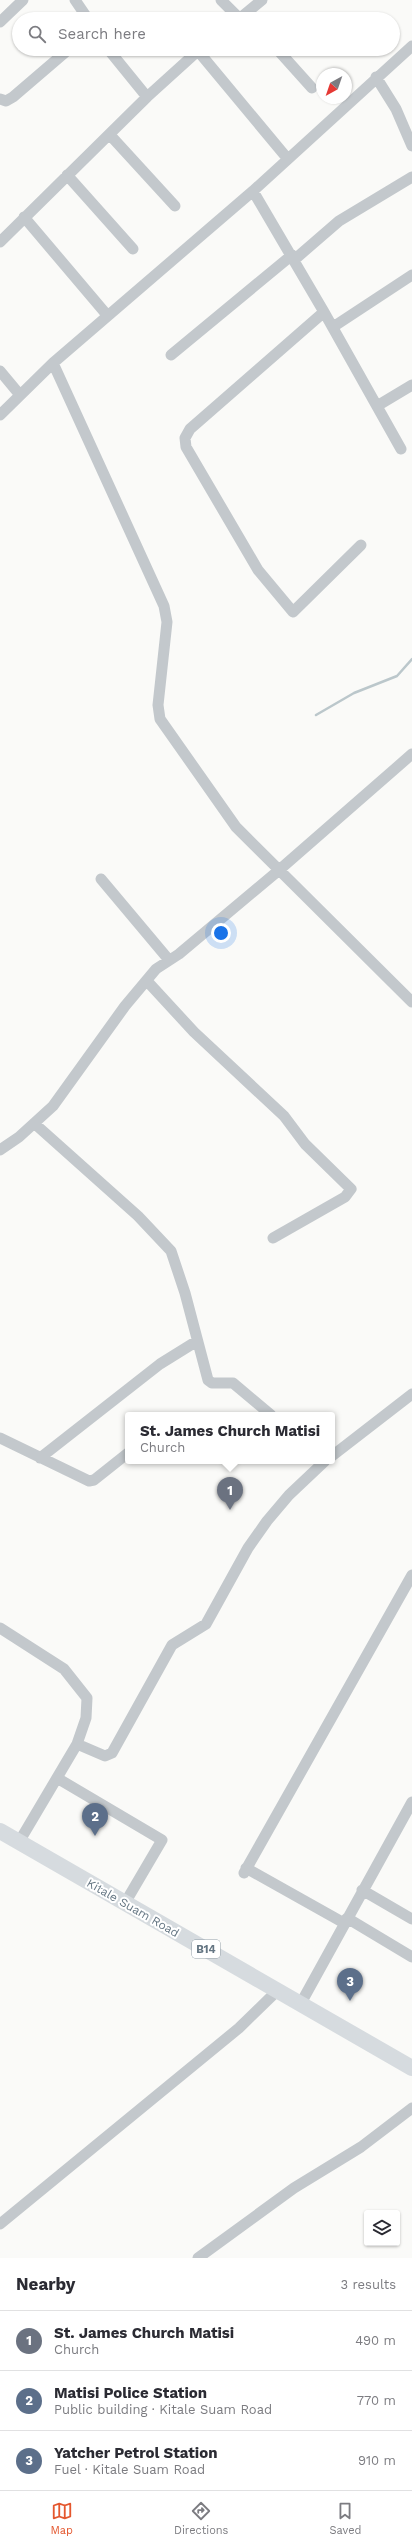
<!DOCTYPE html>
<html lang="en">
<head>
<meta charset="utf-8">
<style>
	body { margin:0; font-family:"Work Sans",sans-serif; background:#f7f7f7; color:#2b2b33 }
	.controls { position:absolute; right:12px; bottom:12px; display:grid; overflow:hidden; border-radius:4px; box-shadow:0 1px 3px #0004 }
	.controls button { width:36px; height:36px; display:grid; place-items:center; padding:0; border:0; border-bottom:1px solid #e1e1e2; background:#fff; color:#2b2b33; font:20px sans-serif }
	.compass { position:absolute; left:316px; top:68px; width:36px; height:36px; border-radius:50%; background:#fff; box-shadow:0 1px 3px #0004; rotate:220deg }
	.you { position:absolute; left:221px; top:933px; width:14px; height:14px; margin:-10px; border:3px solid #fff; border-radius:50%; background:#1a73e8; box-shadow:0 0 0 6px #1a73e833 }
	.badge { display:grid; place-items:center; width:26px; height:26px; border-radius:50%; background:#e4572e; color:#fff; font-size:13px; font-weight:700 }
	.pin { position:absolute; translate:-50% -33px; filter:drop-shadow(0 1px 2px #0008) }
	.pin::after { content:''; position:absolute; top:21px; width:14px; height:12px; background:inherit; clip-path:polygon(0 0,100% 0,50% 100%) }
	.popup { position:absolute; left:125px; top:1412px; width:210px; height:52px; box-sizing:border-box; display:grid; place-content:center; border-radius:4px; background:#fff; filter:drop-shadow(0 1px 3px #0005); font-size:13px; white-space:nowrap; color:#7c7c81 }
	.popup b { font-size:15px; color:#2b2b33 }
	.popup::after { content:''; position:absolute; left:50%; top:100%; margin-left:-8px; border:8px solid transparent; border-top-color:#fff }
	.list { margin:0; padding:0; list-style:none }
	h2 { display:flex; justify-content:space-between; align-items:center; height:52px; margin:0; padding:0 16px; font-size:17px }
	h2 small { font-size:13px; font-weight:400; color:#7c7c81 }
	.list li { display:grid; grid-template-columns:26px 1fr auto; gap:12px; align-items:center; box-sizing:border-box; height:60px; padding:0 16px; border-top:1px solid #e1e1e2 }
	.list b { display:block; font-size:15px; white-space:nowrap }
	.list p { margin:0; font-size:13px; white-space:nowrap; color:#7c7c81 }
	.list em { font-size:13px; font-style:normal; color:#7c7c81 }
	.icon { flex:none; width:22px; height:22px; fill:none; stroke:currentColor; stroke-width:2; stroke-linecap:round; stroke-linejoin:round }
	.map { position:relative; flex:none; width:412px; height:2258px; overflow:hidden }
	.search { position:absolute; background:#fff; box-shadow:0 1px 3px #0004; left:12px; right:12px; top:12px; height:44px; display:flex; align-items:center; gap:10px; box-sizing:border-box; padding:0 14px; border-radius:22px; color:#7c7c81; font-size:15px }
	.sheet { height:232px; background:#fff }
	nav { display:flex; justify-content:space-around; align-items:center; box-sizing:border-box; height:56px; border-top:1px solid #e1e1e2; background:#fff; font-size:11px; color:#7c7c81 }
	nav a { display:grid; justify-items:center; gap:2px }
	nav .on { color:#e4572e }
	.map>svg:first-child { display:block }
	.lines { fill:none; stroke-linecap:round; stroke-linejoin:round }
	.stream { stroke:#bbc7cb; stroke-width:2.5 }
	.minor { stroke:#c3c8cc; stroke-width:11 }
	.highway { stroke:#d6dbdf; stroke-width:16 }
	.labels { text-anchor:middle; stroke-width:4; stroke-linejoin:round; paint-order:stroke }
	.shield { fill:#fff; stroke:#939fa8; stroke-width:1 }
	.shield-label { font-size:11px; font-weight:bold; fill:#657683 }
	.street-label { font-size:12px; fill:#657683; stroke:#fff }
</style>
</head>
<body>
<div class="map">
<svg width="412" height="2258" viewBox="0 0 412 2258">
	<rect width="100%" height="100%" fill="#fafaf8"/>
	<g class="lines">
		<path class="stream" d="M316 715 354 693 397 676 412 659"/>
		<path class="minor" d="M75 0 88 19
			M221 0 240 19
			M239 19 262 0
			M0 22 23 0
			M108 49 147 97
			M277 49 312 88
			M198 51 287 158
			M376 77 396 109 412 146
			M0 99 6 101 13 97 69 49
			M110 135 175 206
			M67 175 133 249
			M253 191 324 312 401 449
			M24 217 107 315
			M0 242 147 97 200 49
			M294 260 339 221 412 177
			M324 312 190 429 185 438 186 447 258 570 293 612 361 545
			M333 327 412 275
			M171 355 292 255
			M53 363 164 606 167 622 158 705 160 719 236 827 412 1002
			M0 371 20 395
			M377 406 412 385
			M0 415 53 363 253 191 412 46
			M101 879 169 960
			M147 981 194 1032 284 1116 305 1144 351 1189 345 1197 273 1238
			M35 1124 138 1216 171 1251 185 1293 208 1380 212 1383H233L271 1415
			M0 1150 19 1137 53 1106 125 1006 156 969 179 954 278 871 412 754
			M0 1438 89 1481 94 1480 128 1453
			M332 1456 412 1394
			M40 1458 160 1364 197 1341
			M0 1628 64 1669 87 1698 86 1718 77 1744
			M57 1778 162 1840 125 1903
			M19 1842 77 1744 105 1756 112 1753 172 1645 206 1624 248 1548 267 1521 289 1495 325 1461
			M246 1868 344 1923
			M244 1873 412 1575
			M362 1890 412 1919
			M347 1918 412 1957
			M301 2003 412 1802
			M0 2224 239 2028 278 1990
			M198 2258 294 2188 361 2147 412 2108"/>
		<path class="highway" d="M0 1831 412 2068"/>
	</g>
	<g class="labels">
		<rect class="shield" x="192" y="1940" width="28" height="18" rx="3"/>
		<g class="shield-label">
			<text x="206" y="1953">B14</text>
		</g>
		<g class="street-label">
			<text transform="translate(133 1908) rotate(30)" y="4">Kitale Suam Road</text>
		</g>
	</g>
</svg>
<div class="controls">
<button><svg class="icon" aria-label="layers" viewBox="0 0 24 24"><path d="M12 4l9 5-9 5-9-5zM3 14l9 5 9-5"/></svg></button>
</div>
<svg class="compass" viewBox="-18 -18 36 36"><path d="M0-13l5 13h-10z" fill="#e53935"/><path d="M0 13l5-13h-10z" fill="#7c7c81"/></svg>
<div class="you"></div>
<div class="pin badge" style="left:230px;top:1510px;background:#6b7280">1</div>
<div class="popup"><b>St. James Church Matisi</b>Church</div>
<div class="pin badge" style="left:95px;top:1836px;background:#5c6f8a">2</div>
<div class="pin badge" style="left:350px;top:2001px;background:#5c6f8a">3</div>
<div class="search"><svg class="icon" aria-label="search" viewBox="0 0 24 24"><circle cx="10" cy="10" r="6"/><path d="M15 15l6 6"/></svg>Search here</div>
</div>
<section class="sheet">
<h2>Nearby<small>3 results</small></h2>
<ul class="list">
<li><span class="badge" style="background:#6b7280">1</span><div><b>St. James Church Matisi</b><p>Church</p></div><em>490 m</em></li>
<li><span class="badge" style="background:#5c6f8a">2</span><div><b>Matisi Police Station</b><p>Public building · Kitale Suam Road</p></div><em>770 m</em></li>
<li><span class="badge" style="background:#5c6f8a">3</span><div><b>Yatcher Petrol Station</b><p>Fuel · Kitale Suam Road</p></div><em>910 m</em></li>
</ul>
</section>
<nav>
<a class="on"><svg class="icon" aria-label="map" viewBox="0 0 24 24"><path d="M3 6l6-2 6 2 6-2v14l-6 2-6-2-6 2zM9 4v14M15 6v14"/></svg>Map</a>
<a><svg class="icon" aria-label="directions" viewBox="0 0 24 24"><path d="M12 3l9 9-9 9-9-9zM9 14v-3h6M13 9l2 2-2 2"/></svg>Directions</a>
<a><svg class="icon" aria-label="saved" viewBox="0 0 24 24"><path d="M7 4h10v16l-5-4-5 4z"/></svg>Saved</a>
</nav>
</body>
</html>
